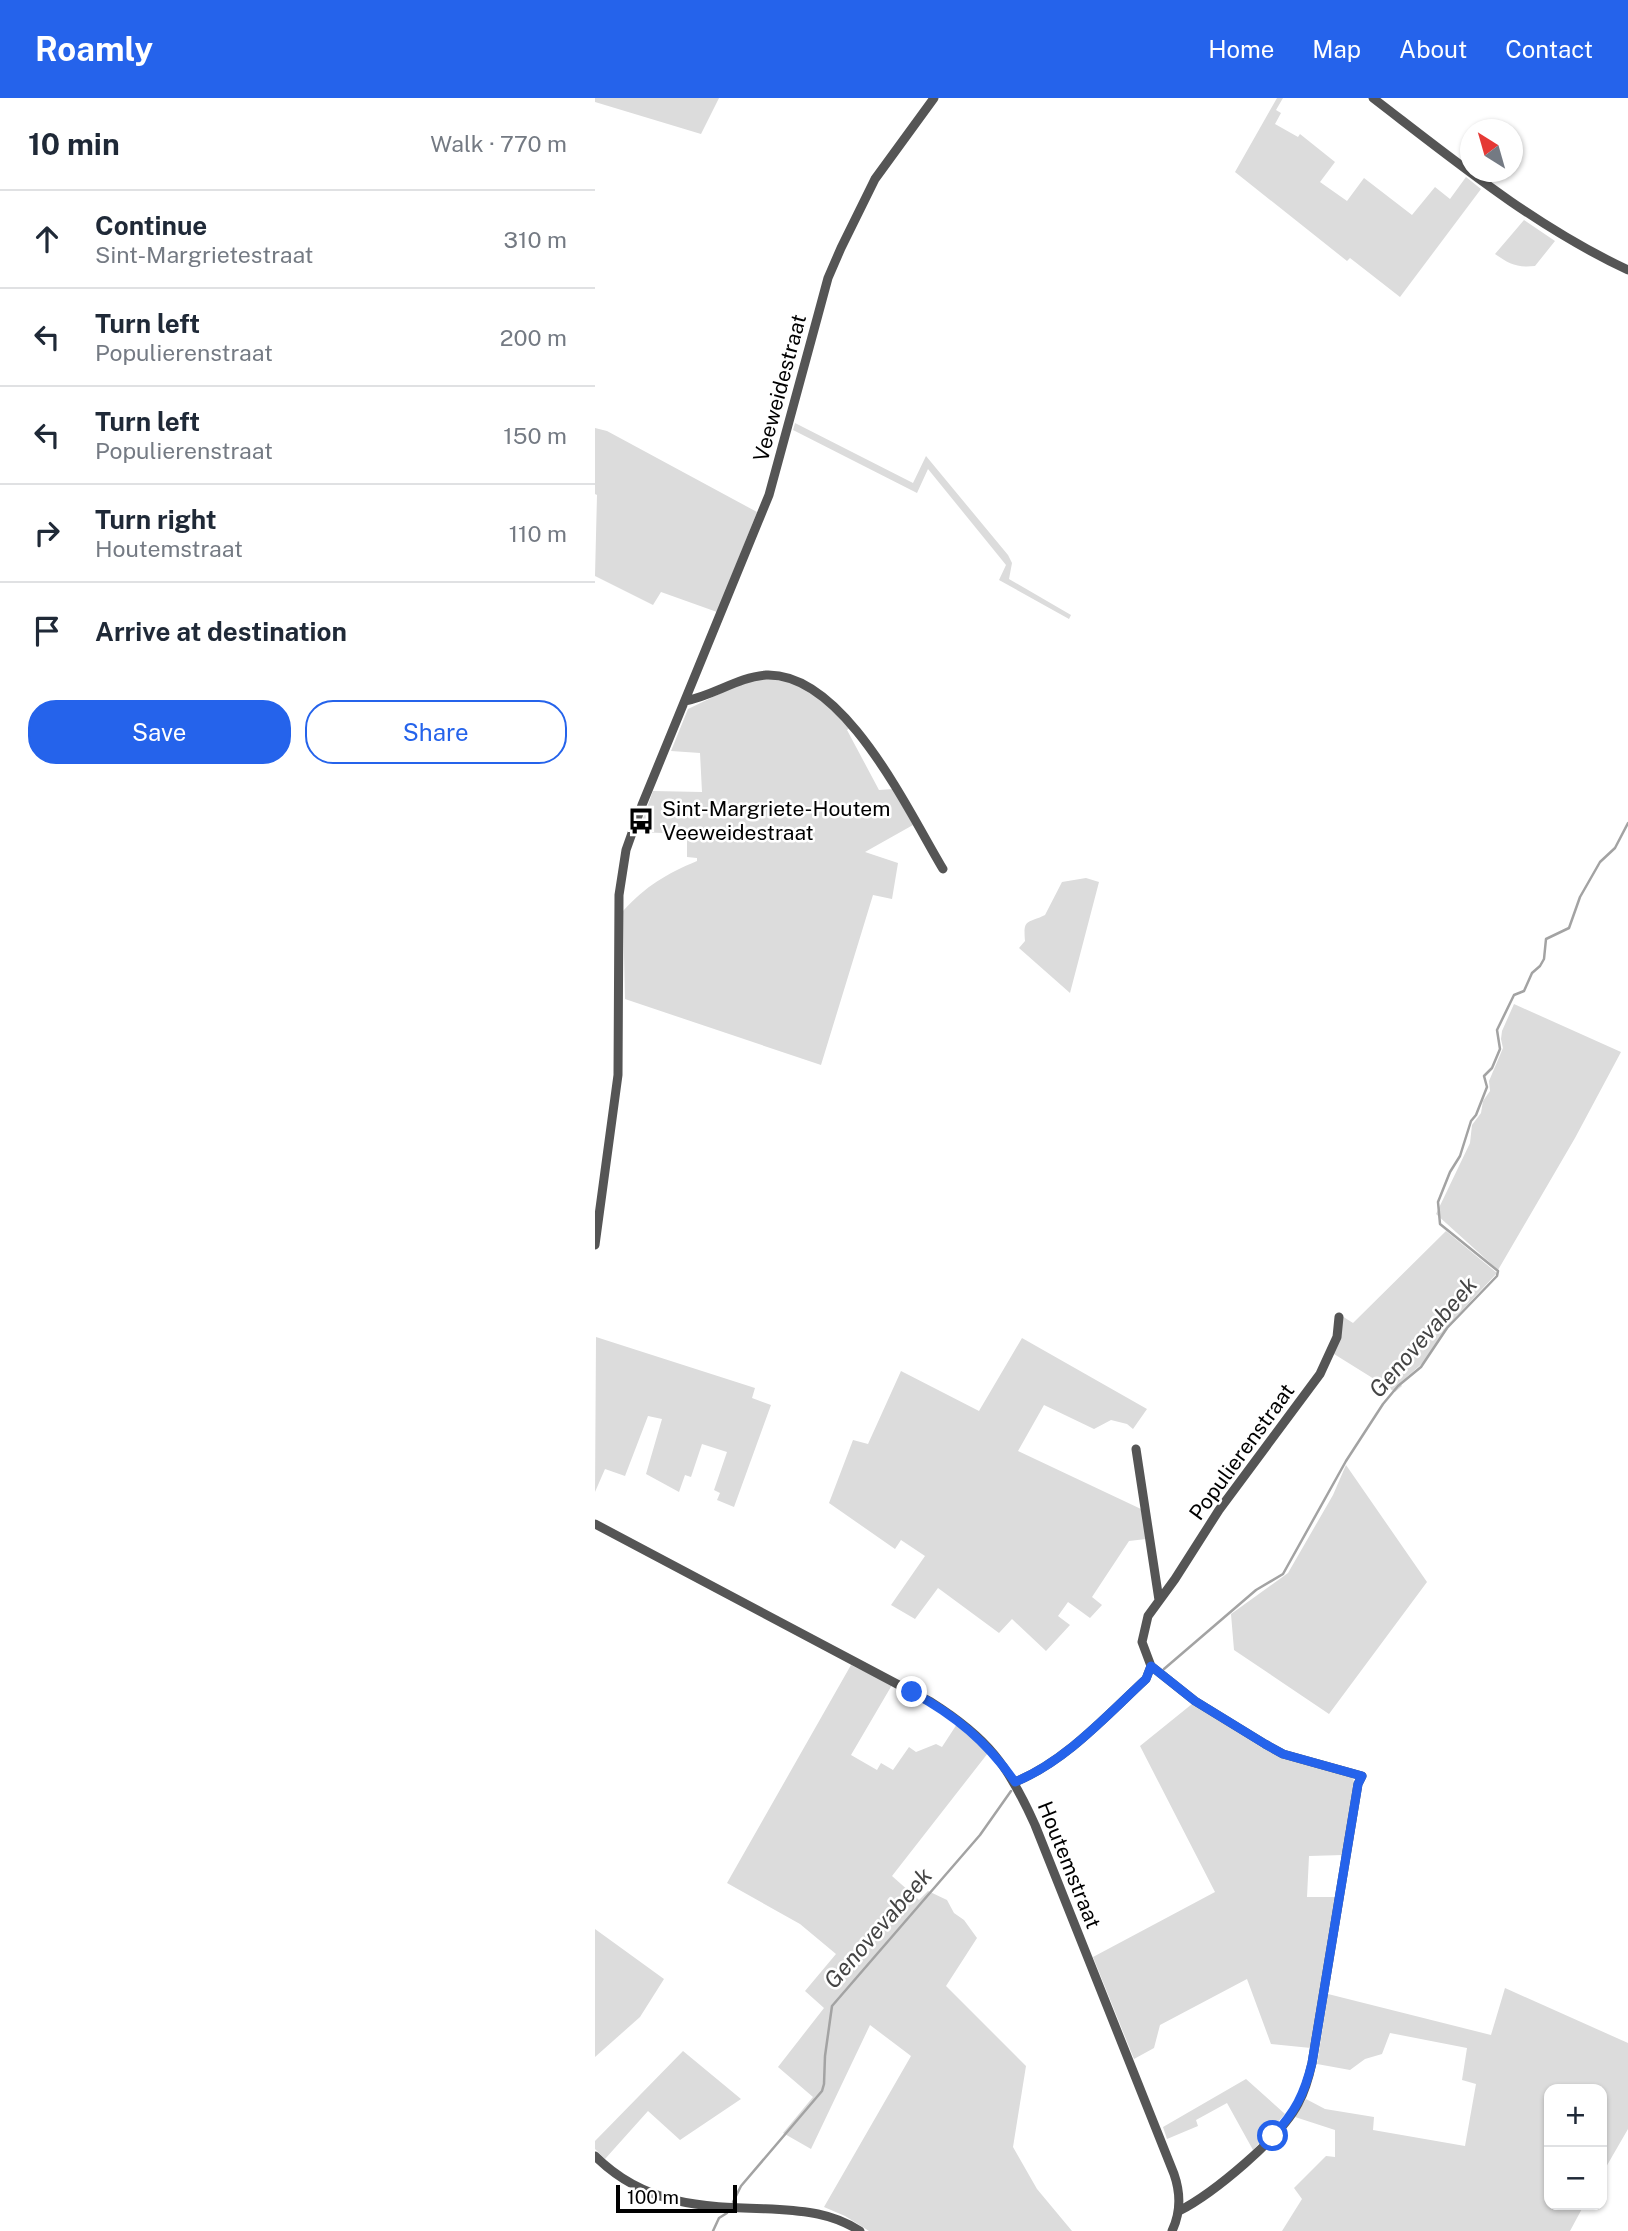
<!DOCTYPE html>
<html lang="en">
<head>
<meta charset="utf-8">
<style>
	body { margin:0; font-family:"Public Sans",sans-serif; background:#f6f6f7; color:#1f2937 }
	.controls { position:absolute; right:21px; bottom:21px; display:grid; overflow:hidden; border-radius:14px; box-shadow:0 2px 5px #0004 }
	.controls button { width:63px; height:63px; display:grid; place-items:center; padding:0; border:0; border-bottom:2px solid #e0e1e3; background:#fff; color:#1f2937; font:35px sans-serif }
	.compass { position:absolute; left:865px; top:21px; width:63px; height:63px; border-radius:50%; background:#fff; box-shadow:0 2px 5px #0004; rotate:323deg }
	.scale { position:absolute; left:21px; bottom:18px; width:121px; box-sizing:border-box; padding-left:7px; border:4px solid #000; border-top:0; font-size:19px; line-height:24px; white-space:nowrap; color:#000; -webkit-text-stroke:5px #fff; paint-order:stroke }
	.stop { position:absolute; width:21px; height:21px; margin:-16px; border:5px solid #2563eb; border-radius:50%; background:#fff }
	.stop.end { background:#2563eb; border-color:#fff; box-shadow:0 2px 7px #0008 }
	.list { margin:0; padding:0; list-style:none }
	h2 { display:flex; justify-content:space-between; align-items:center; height:91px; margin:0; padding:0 28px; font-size:30px }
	h2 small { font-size:23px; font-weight:400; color:#747a83 }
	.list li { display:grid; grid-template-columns:46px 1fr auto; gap:21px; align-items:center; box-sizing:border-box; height:98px; padding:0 28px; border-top:2px solid #e0e1e3 }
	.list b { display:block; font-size:26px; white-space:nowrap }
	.list p { margin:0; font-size:23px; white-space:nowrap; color:#747a83 }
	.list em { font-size:23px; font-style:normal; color:#747a83 }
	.actions { display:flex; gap:14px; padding:21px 28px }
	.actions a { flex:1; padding:16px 0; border:2px solid #2563eb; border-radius:28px; text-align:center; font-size:24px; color:#2563eb }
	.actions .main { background:#2563eb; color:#fff }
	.icon { flex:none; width:38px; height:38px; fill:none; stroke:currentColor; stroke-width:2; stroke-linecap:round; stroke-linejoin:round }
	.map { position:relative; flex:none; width:1033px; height:2133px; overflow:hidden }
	header { display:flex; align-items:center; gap:42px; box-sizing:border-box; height:98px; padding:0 35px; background:#2563eb; color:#fff }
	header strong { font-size:33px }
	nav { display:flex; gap:38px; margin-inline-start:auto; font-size:24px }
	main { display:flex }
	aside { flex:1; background:#fff }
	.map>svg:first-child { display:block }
	.green { fill:#dcdcdc }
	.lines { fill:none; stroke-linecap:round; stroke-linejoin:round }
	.stream { stroke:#a3a3a3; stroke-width:2.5 }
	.minor { stroke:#555; stroke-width:9 }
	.route { stroke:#2563eb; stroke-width:9 }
	.labels { text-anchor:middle; stroke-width:5; stroke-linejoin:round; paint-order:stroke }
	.street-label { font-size:21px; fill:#000; stroke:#fff }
	.poi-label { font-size:21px; fill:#000; stroke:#fff; text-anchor:start }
	.water-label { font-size:23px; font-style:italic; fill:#444; stroke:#fff }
</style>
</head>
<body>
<header>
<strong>Roamly</strong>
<nav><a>Home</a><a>Map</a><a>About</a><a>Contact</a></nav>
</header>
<main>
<aside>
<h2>10 min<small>Walk · 770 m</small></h2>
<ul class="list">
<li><svg class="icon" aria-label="ahead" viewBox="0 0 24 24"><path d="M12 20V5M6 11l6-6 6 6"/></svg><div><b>Continue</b><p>Sint-Margrietestraat</p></div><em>310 m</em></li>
<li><svg class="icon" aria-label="left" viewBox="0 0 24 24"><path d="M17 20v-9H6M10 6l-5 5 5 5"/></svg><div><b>Turn left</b><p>Populierenstraat</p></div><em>200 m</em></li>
<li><svg class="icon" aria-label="left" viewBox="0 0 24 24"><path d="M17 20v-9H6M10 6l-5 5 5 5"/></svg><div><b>Turn left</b><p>Populierenstraat</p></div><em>150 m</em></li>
<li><svg class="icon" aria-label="right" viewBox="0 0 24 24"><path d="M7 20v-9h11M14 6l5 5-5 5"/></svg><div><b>Turn right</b><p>Houtemstraat</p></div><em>110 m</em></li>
<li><svg class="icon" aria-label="arrive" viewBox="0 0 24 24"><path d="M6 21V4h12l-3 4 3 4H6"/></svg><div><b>Arrive at destination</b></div></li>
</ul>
<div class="actions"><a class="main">Save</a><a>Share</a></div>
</aside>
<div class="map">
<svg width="1033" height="2133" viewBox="0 0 1033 2133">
	<rect width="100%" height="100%" fill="#fff"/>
	<path class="green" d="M0 0H124L106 36 0 4Z
		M682 0H688L681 12 686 15 680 26 703 39 705 36 740 64 725 84 752 103 769 80 817 117 840 89 855 101 871 79 886 91 805 199 755 160 752 163 640 74Z
		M929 122 960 143 940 168C922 170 914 166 900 156Z
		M200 325 318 385 331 358 413 457 417 465 414 481 476 517 474 521 404 482 411 467 333 371 322 395 198 332Z
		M0 330 12 333 162 414 122 514 66 494 58 507 0 478 2 397 0 396Z
		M164 581H189L216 592 256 629 252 632 284 692 298 691 318 727 270 754 303 765 297 801 278 797 226 967 30 901 28 813C51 788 71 776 102 763V760L92 759V736L43 734 58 693 107 694 105 655 76 653 93 611 149 584Z
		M491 780 504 784 475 895 424 850 430 843C428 820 432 826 450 817L467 784Z
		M919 906 1026 954 980 1040 903 1172 841 1116 875 1045 877 1027 886 1015 888 1003 895 993 894 983 908 950 906 941 907 933Z
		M851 1133 902 1175 862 1218 830 1263 805 1285 807 1288 800 1294 739 1256 747 1218 758 1225Z
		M1 1239 160 1290 157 1300 176 1307 139 1409 122 1402 125 1395 119 1392 132 1354 107 1346 96 1379 90 1377 84 1394 51 1376 67 1321 53 1318 30 1378 10 1371 0 1394Z
		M427 1240 552 1311 538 1331 532 1326 516 1322 499 1331 449 1307 423 1353 546 1411 551 1441 534 1443 497 1499 507 1507 495 1520 473 1504 463 1518 475 1527 451 1553 417 1521 404 1535 343 1490 320 1521 296 1507 330 1458 306 1442 300 1451 234 1405 258 1342 273 1346 306 1273 384 1313Z
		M751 1367 832 1484 734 1616 639 1552 636 1516 693 1475 738 1397Z
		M256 1567 297 1587 256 1657 282 1672 286 1665 298 1672 314 1649 321 1654 341 1646 347 1649 362 1626 393 1655 297 1778 324 1802 333 1793 352 1802 359 1815 369 1822 382 1840 351 1888 431 1968 418 2049 442 2091 477 2133H274L250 2118 229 2109 316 1958 275 1927 216 2051 188 2035 218 1999 183 1969 229 1910 210 1893 241 1856 205 1826 132 1785Z
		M597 1606 669 1651 686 1659 758 1680 759 1684 748 1757 714 1758 712 1799H741L716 1950 676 1946 652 1881 565 1927 559 1950 539 1961 498 1859 620 1794 545 1648Z
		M0 1831 69 1881 45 1919 0 1959Z
		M910 1890 1033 1945V2031L1007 2076V1991H954V2107H989L975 2133H687L707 2101 699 2090 731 2058 740 2059V2032L700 2019 711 2001 730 2011 779 2019 778 2032 870 2048 881 1986 867 1982 872 1950 795 1935 787 1956 770 1961 755 1972 722 1966 733 1896 896 1937Z
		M88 1953 146 2001 85 2042 53 2013 10 2061 0 2051V2043Z
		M651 1981 690 2016 658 2052 632 2005 601 2022 603 2028 572 2041 568 2029Z"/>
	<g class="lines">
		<path class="stream" d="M569 1571 661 1492 688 1476 751 1363 788 1306 803 1288 826 1269 852 1230 902 1178 903 1173 845 1126 843 1104 855 1074 865 1058 876 1023 881 1017 892 989 889 978 897 970 905 951 902 932 919 897 929 893 937 875 945 868 949 861 951 841 974 830 985 799 1005 764 1020 750 1033 725
			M138 2104 146 2088 227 1993 229 1986 230 1958 237 1908 385 1737 416 1693
			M118 2133 124 2120 132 2115"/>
		<path class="minor" d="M778 0C860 63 939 128 1033 172
			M90 603C118 598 143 579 171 577 249 574 313 713 348 771
			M0 1147 23 977 24 797 31 752 47 707 174 397 223 217 233 180 246 150 280 81 339 0
			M541 1351 564 1502
			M0 1426 336 1604C393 1640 413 1667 440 1727L579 2076C586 2096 586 2114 577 2133
			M420 1684C471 1663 511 1618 551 1581L556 1568
			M0 2058C51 2109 110 2109 177 2111 210 2113 237 2115 265 2133
			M584 2113C619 2095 685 2040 703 2006 710 1993 714 1979 717 1965L763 1686 767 1678 688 1656 670 1646 600 1603 556 1568 547 1544 553 1518 580 1481 624 1412 725 1276 742 1239 744 1219"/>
	</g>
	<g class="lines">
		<path class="route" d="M317 1594C360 1617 392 1644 420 1684 471 1663 511 1618 551 1581L556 1568 600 1603 670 1646 688 1656 767 1678 763 1686 717 1965C709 1997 700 2014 678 2038"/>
	</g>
	<defs>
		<g id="bus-bare" transform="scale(2.1)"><path d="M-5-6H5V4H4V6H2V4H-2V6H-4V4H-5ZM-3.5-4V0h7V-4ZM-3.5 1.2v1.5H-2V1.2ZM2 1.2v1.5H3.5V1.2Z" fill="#000" stroke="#fff" stroke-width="2.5" paint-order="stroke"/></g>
	</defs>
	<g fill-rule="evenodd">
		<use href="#bus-bare" x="46" y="723"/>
	</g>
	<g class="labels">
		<g class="street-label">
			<text transform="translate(185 290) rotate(-75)" y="7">Veeweidestraat</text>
			<text transform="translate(647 1354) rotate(-54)" y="7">Populierenstraat</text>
			<text transform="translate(474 1767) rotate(68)" y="7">Houtemstraat</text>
		</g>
		<g class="poi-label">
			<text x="67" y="718">Sint-Margriete-Houtem<tspan x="67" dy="24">Veeweidestraat</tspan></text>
		</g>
		<g class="water-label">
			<text transform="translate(828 1239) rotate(-49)" y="8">Genovevabeek</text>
			<text transform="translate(283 1830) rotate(-49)" y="8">Genovevabeek</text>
		</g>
	</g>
</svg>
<div class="controls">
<button>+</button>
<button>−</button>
</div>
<svg class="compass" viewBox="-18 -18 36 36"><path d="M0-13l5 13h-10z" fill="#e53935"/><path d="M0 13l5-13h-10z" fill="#747a83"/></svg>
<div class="scale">100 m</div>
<div class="stop" style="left:678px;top:2038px"></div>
<div class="stop end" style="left:317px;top:1594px"></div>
</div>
</main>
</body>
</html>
